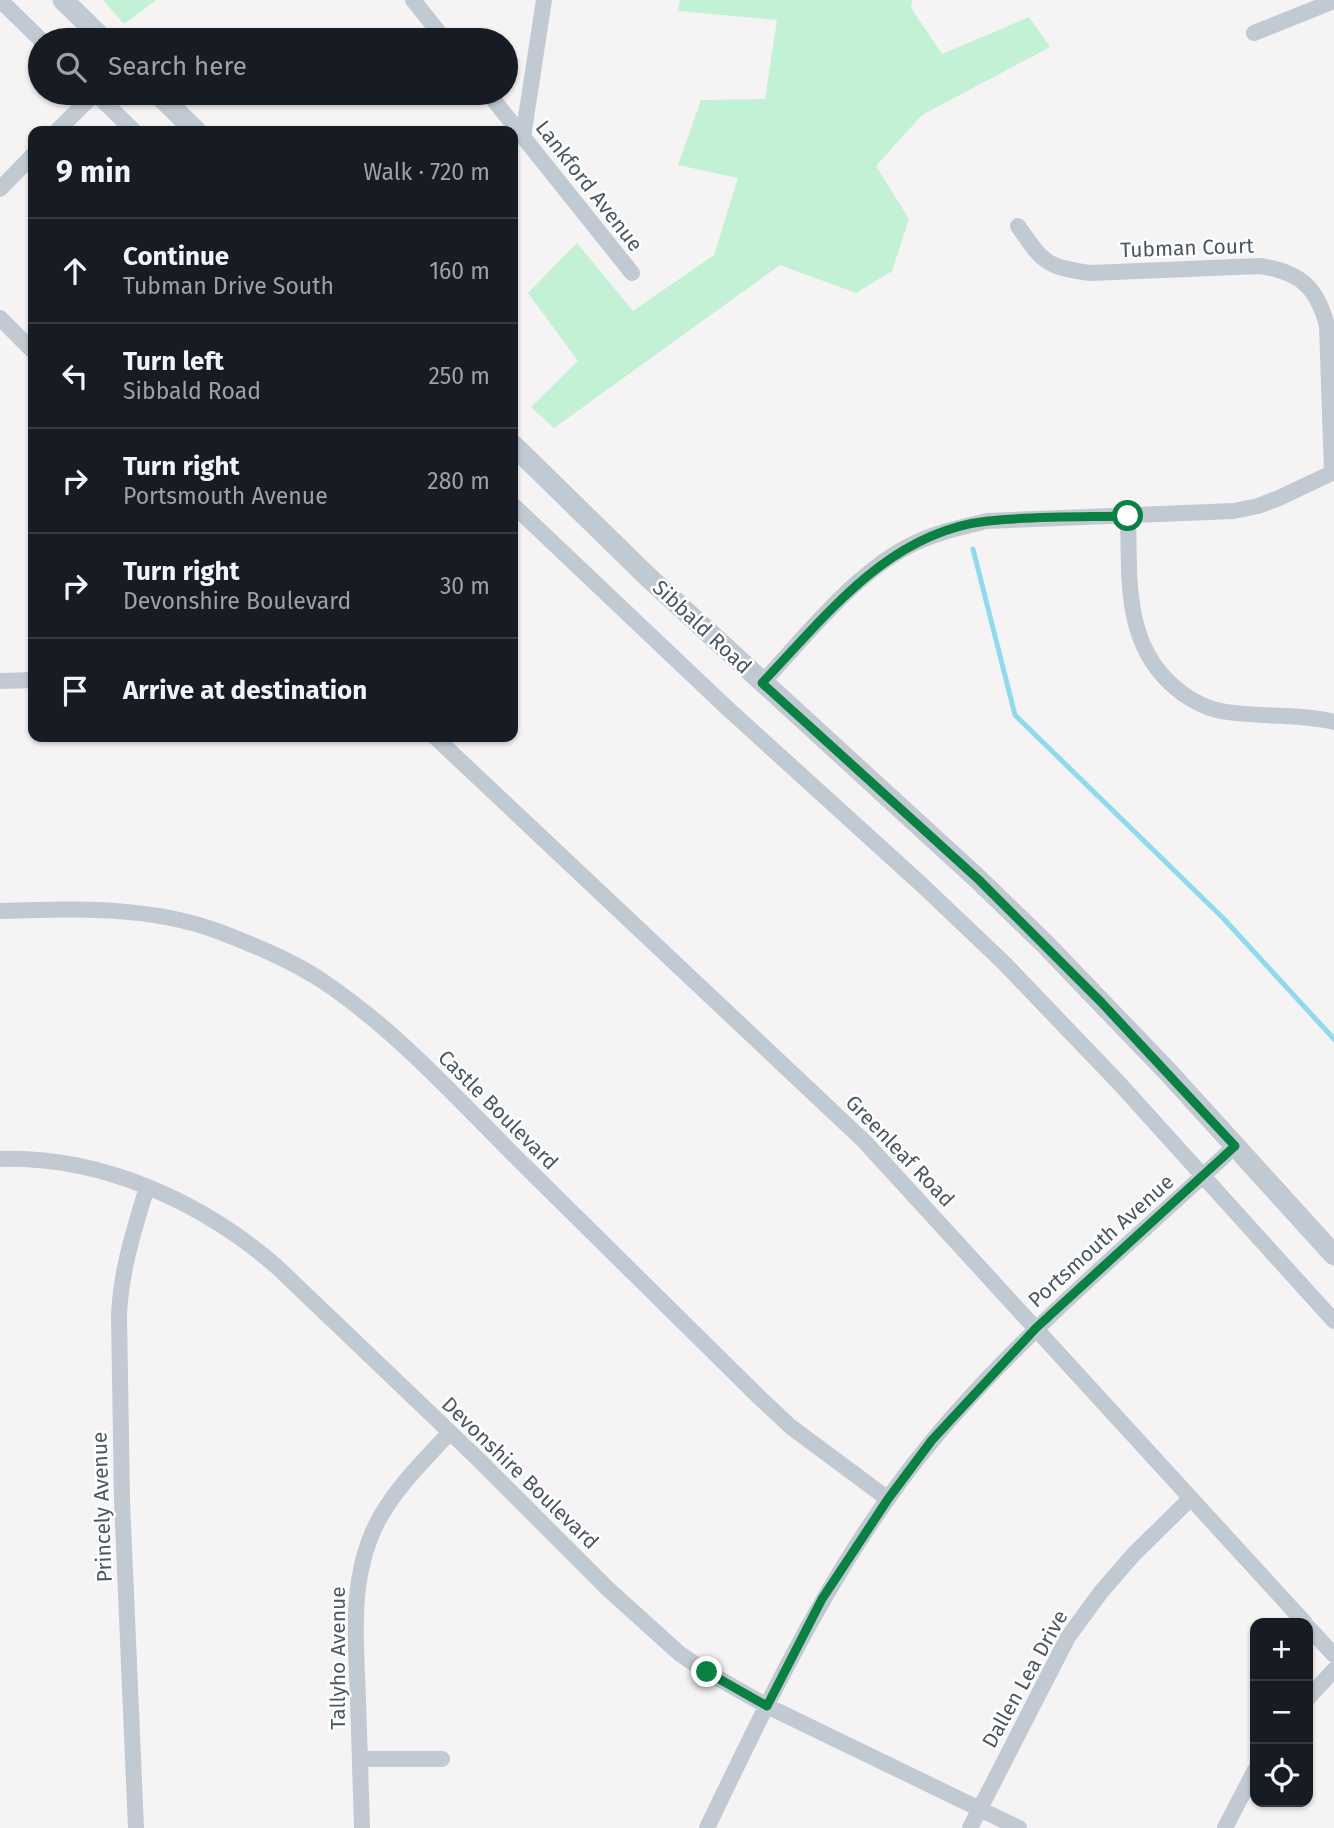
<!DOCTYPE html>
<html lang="en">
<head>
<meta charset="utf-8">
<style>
	body { margin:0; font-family:"Fira Sans",sans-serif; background:#242831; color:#f1f3f6 }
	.controls { position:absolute; right:21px; bottom:21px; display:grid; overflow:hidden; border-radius:14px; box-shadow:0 2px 5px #0004 }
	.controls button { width:63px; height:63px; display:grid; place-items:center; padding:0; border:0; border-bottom:2px solid #363941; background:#171b24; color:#f1f3f6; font:35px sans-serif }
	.stop { position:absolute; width:21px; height:21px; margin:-16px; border:5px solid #0b8043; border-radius:50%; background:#fff }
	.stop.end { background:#0b8043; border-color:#fff; box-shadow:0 2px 7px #0008 }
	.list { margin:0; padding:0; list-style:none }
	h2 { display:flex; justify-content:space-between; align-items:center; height:91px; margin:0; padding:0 28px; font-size:30px }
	h2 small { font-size:23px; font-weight:400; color:#9ea1a6 }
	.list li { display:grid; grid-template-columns:46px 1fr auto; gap:21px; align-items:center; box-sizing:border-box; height:105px; padding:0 28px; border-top:2px solid #363941 }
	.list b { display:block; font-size:26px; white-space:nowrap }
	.list p { margin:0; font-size:23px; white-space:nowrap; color:#9ea1a6 }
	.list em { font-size:23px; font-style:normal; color:#9ea1a6 }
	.icon { flex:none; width:38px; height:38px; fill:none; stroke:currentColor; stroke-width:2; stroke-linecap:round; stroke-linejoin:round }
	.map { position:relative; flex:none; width:1334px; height:1828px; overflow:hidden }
	.search { position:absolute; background:#171b24; box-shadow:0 2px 5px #0004; left:28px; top:28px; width:490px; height:77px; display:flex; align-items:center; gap:18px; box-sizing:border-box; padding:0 24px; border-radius:38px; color:#9ea1a6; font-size:26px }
	.panel { position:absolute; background:#171b24; box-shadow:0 2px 5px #0004; left:28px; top:126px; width:490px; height:616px; border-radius:14px }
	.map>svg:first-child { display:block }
	.green { fill:#c3f1d5 }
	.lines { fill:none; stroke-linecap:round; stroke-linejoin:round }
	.stream { stroke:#90daee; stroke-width:5 }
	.minor { stroke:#c1cad2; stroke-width:16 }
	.tertiary { stroke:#c1cad2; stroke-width:21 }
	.route { stroke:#0b8043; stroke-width:9 }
	.labels { text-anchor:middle; stroke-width:5; stroke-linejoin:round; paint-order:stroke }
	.street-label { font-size:21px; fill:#4a5661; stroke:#fff }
</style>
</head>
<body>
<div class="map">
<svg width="1334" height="1828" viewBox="0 0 1334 1828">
	<rect width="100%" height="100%" fill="#f5f3f3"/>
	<path class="green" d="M103 0H156L124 24Z
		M680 0H912L911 8 942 54 1029 17 1050 47 922 115 876 166 909 219 892 271 856 293 780 265 554 428 531 407 578 361 528 293 577 243 633 311 714 255 738 178 678 165 701 100 765 99 777 20 678 11Z"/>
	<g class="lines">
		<path class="stream" d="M973 549 1015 715 1223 918 1334 1039"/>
		<path class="minor" d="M0 0 41 40
			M413 0 445 40
			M1254 33 1334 1
			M95 93 134 131
			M488 93 632 273
			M57 131 95 93
			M523 137 544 0
			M0 189 33 155
			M1018 226C1043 262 1045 267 1090 273L1261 266C1301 273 1317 287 1327 326L1332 472
			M0 318 33 351
			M513 505 726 707 922 885 1003 962 1119 1083 1334 1321
			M1128 516C1130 575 1123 639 1170 683 1185 697 1201 707 1221 711 1259 718 1297 713 1334 722
			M0 681 33 680
			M762 683C806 636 857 570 915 543 938 532 962 527 987 521L1234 511 1258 506 1279 498 1334 472
			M435 737 864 1141 1305 1623
			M0 911C71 908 152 906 220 932 256 946 293 961 324 982 400 1033 462 1104 527 1168 605 1245 682 1322 760 1398L791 1427 888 1499
			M0 1159C101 1156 201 1201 276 1266L477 1458 608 1589 680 1654 707 1672 767 1706 1019 1828
			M1308 1627 1334 1655
			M1308 1698 1334 1670
			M360 1759H442
			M136 1828 122 1500 119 1315C121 1270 134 1230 147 1187
			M362 1828C361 1785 359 1742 358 1699 356 1640 349 1580 376 1525 393 1490 423 1462 449 1433
			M707 1828C772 1693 836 1557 932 1441 1022 1332 1133 1242 1235 1146
			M970 1828 1068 1637 1101 1592 1134 1554 1190 1499
			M1225 1828 1255 1770"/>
		<path class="tertiary" d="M63 0 104 40
			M157 93 196 131
			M513 445 648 577 979 880 1045 944 1168 1072 1334 1255"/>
	</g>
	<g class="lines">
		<path class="route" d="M707 1672 767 1706 822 1599 888 1499 932 1440 1036 1328 1235 1146 1101 1002 979 880 762 683C827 615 888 532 988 521 1034 516 1082 517 1128 516"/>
	</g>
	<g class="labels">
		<g class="street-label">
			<text transform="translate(589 186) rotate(52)" y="7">Lankford Avenue</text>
			<text transform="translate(1187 248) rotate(-2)" y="7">Tubman Court</text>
			<text transform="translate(702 627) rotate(43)" y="7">Sibbald Road</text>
			<text transform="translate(498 1110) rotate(45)" y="7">Castle Boulevard</text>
			<text transform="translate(900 1151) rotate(46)" y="7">Greenleaf Road</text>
			<text transform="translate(1101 1241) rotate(-42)" y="7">Portsmouth Avenue</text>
			<text transform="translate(520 1473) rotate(44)" y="7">Devonshire Boulevard</text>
			<text transform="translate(102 1507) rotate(-92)" y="7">Princely Avenue</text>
			<text transform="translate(338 1658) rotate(-90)" y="7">Tallyho Avenue</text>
			<text transform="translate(1025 1679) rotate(-61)" y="7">Dallen Lea Drive</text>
		</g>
	</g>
</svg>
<div class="controls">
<button>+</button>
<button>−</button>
<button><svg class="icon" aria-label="locate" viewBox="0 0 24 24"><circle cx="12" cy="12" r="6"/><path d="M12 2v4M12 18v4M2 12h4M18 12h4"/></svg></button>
</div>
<div class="stop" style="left:1128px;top:516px"></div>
<div class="stop end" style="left:707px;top:1672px"></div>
<div class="search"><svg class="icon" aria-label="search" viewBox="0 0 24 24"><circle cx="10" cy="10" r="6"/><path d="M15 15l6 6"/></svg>Search here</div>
<section class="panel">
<h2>9 min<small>Walk · 720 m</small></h2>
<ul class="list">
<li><svg class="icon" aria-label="ahead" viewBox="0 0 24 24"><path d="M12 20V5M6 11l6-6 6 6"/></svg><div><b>Continue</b><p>Tubman Drive South</p></div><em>160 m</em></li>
<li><svg class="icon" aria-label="left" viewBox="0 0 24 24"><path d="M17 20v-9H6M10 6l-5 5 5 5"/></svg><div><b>Turn left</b><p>Sibbald Road</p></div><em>250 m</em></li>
<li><svg class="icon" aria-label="right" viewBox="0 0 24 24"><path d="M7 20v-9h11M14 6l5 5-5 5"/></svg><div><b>Turn right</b><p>Portsmouth Avenue</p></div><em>280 m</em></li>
<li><svg class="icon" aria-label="right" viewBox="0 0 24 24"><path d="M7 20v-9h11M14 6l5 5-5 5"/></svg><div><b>Turn right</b><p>Devonshire Boulevard</p></div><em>30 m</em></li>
<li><svg class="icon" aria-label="arrive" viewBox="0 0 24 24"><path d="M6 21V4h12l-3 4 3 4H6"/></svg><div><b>Arrive at destination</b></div></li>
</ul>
</section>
</div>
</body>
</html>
